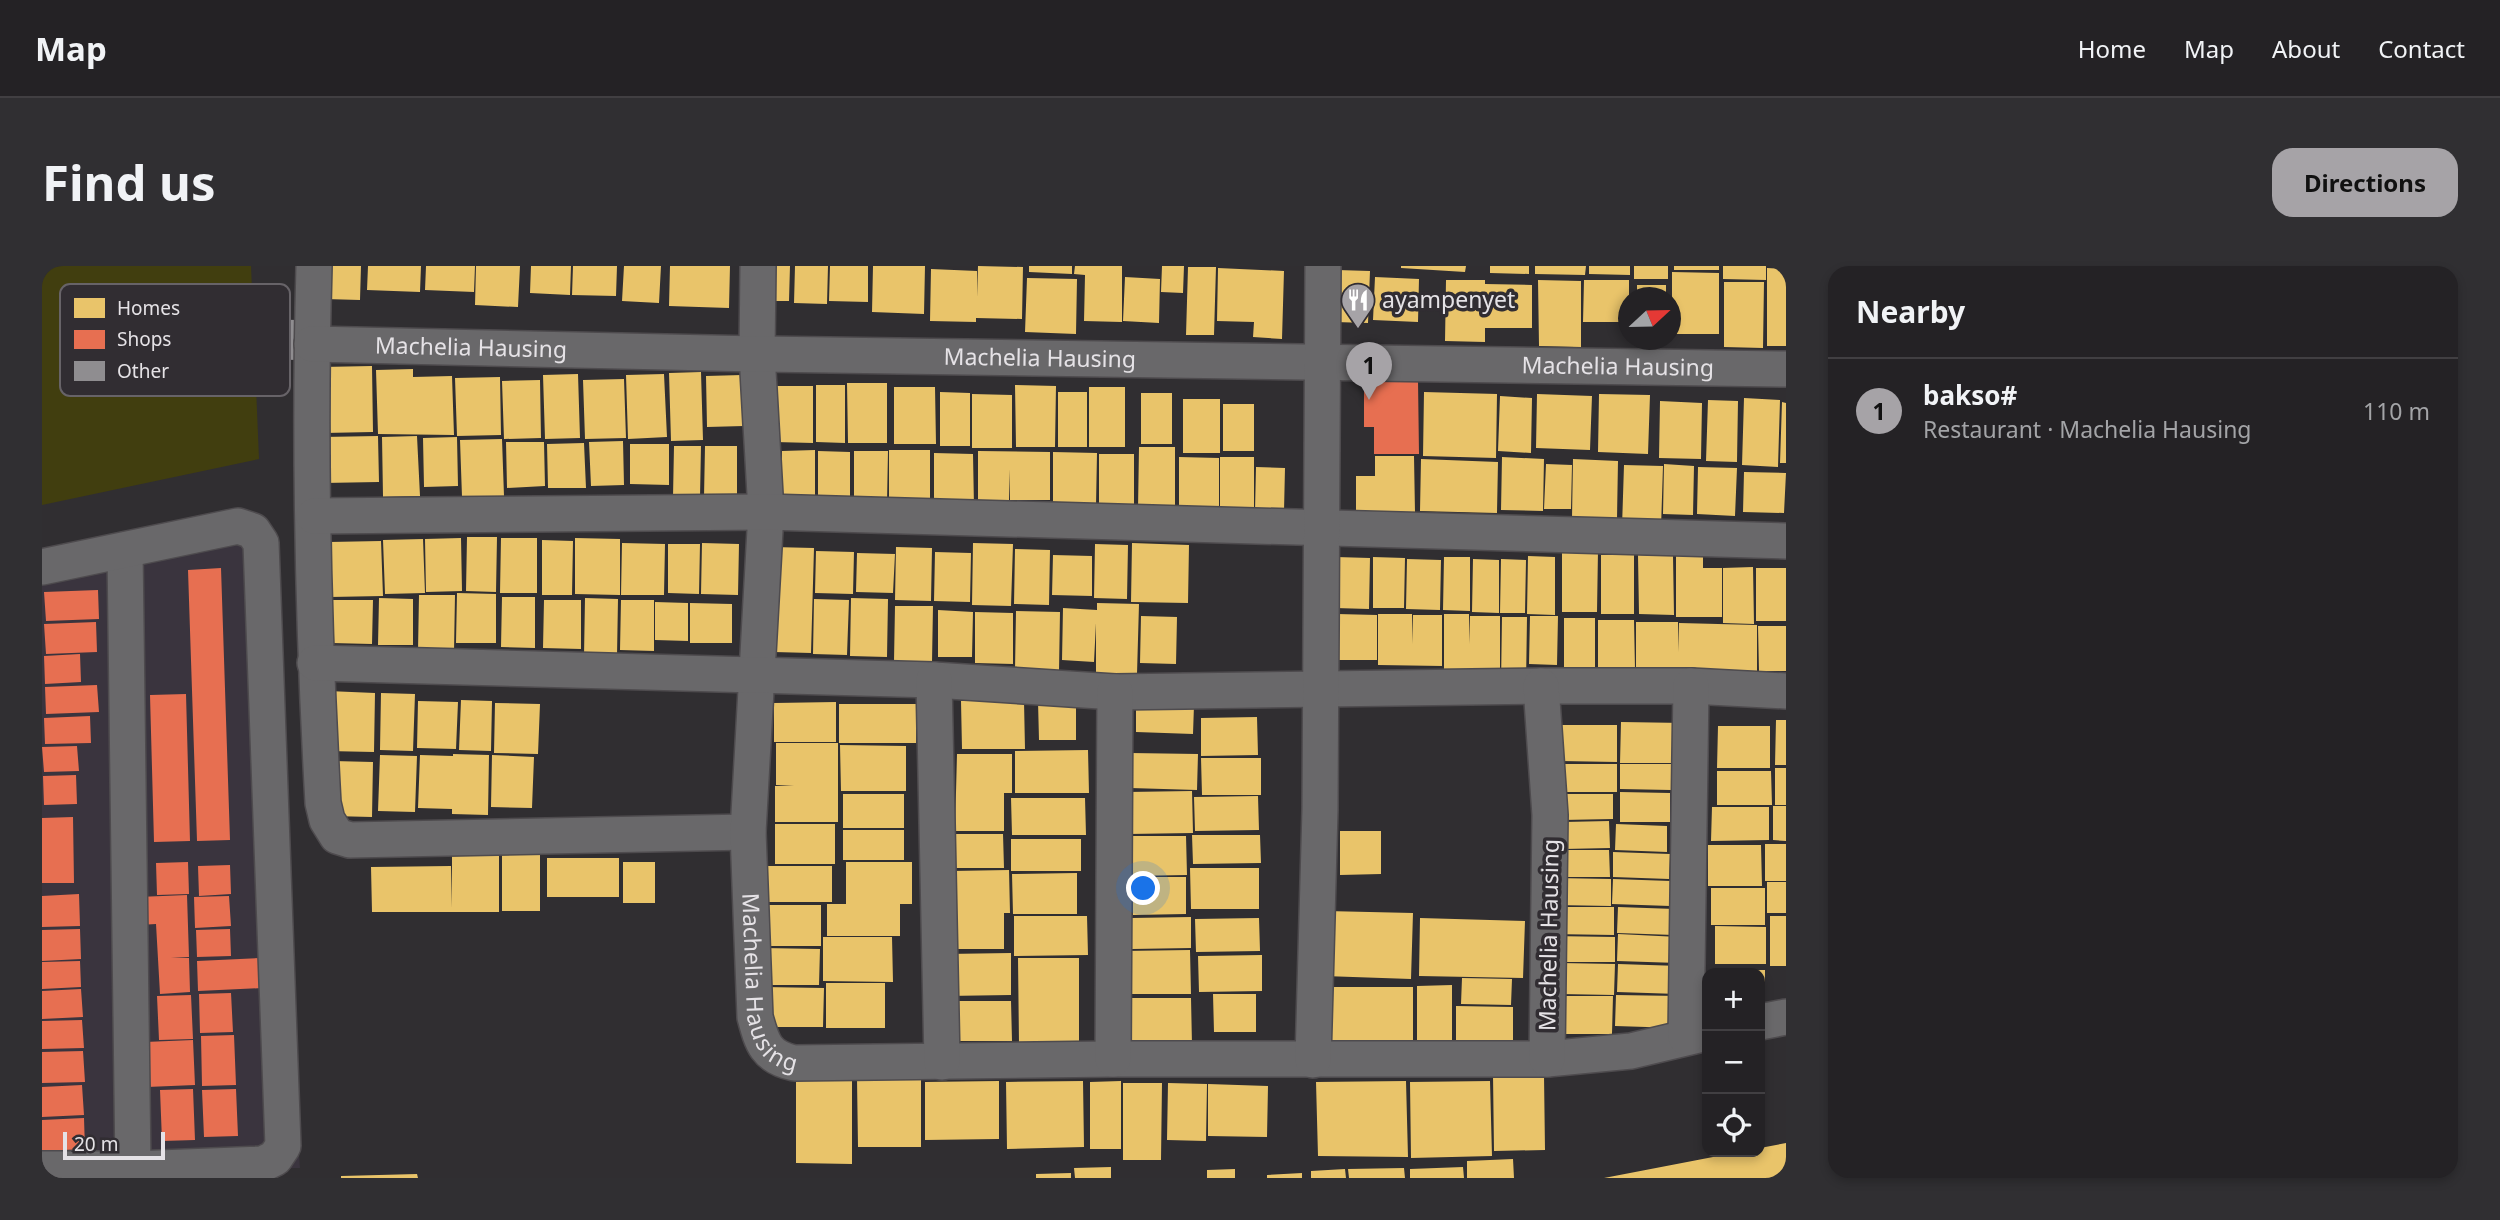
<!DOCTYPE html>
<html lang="en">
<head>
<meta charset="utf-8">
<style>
	body { margin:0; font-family:"Noto Sans",sans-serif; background:#302f32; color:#f1f3f6 }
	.controls { position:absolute; right:21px; bottom:21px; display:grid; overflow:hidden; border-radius:14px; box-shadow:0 4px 10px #0003 }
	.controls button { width:63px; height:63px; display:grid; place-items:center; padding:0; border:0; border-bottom:2px solid #413f42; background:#242225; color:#f1f3f6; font:35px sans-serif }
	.compass { position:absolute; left:1576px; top:21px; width:63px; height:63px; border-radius:50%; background:#242225; box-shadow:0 4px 10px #0003; rotate:68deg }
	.scale { position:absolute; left:21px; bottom:18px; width:102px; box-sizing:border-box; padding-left:7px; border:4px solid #e5e2e6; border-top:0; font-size:19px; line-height:24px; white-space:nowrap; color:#e5e2e6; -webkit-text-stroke:5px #312d32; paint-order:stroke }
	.you { position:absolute; left:1102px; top:623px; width:24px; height:24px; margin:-18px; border:5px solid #fff; border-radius:50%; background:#1a73e8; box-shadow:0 0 0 10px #1a73e833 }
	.badge { display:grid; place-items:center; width:46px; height:46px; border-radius:50%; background:#a6a3a7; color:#111; font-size:23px; font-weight:700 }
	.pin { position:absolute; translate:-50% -58px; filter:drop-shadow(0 2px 4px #0008) }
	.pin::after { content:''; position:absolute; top:37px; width:24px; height:21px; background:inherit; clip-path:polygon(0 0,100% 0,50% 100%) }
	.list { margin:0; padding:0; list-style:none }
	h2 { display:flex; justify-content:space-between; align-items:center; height:91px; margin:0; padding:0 28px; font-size:30px }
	h2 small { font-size:23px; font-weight:400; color:#a3a4a7 }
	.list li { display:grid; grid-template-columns:46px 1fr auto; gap:21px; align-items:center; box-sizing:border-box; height:105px; padding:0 28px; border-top:2px solid #413f42 }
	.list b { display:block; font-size:26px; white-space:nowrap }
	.list p { margin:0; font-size:23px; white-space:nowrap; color:#a3a4a7 }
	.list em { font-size:23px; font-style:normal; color:#a3a4a7 }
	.icon { flex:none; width:38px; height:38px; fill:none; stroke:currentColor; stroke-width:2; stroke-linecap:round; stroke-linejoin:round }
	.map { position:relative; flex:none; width:1744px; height:912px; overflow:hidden; border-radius:21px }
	header { display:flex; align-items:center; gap:42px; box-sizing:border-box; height:98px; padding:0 35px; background:#242225; border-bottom:2px solid #413f42 }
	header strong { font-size:33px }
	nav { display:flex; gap:38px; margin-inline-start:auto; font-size:24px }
	.intro { display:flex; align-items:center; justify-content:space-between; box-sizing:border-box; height:168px; padding:0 42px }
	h1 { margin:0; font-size:49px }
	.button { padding:18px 32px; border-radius:21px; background:#a6a3a7; color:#111; font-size:24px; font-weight:700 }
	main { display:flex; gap:42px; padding:0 42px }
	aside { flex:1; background:#242225; border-radius:21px; box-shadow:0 4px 10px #0003 }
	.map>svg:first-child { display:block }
	.built { fill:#3a343e }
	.green { fill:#413e0f }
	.homes { fill:#e9c46a }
	.shops { fill:#e76f51 }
	.building { fill:#8f8d90 }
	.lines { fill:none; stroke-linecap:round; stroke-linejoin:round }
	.minor-casing { stroke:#4e4b4e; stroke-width:38 }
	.minor { stroke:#69686a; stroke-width:35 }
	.labels { text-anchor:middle; stroke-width:7; stroke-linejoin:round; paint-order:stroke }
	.poi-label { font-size:23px; fill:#e5e2e6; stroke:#312d32; text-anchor:start }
	.street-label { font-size:23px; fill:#e5e2e6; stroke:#312d32 }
	.key { fill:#312d32; stroke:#676368; stroke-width:2 }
	.key-label { font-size:19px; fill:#e5e2e6 }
</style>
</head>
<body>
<header>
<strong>Map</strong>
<nav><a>Home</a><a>Map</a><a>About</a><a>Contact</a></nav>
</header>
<div class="intro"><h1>Find us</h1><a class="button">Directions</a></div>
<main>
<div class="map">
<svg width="1744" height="912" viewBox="0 0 1744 912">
	<rect width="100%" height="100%" fill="#302e31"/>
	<path class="built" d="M211 265 258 902 0 906V294Z"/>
	<path class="green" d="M0 0H209L217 193 0 239Z"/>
	<path class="homes" d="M284 0H319L318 34 283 33Z
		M326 0H379L378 26 325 24Z
		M384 0H433L432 26 383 24Z
		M434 0H478L476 41 433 39Z
		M489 0H529L528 29 488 27Z
		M531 0H575L574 30 530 29Z
		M582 0H619L617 37 580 35Z
		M628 0H688L687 42 627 40Z
		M719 0H748L747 35H718Z
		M753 0H786L785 38 752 37Z
		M788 0H826V36L787 35Z
		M831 0H883L882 48 830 46Z
		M936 0 981 1 980 53 934 52V56L888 55 889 3 935 5V31Z
		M987 0H1030V8L987 6Z
		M1033 0H1080V56L1042 55 1043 9 1032 8Z
		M1120 0H1142L1141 27 1119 26Z
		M1359 0H1424L1423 6 1359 2Z
		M1448 0H1487V8L1448 7Z
		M1493 0H1544L1543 9 1493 8Z
		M1547 0H1588V9L1547 8Z
		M1592 0H1626V13H1592Z
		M1632 0H1677V4H1632Z
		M1681 0H1724V14L1681 13Z
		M1146 1H1174L1172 69H1144Z
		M1176 2 1242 5 1240 73 1211 71 1212 56 1175 55Z
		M1725 2 1744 3V80H1725Z
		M1295 4 1328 5 1326 57 1293 56Z
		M1630 6 1677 7V68H1630Z
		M1083 11 1118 13 1117 57 1081 55Z
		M1333 11 1377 13 1376 56 1331 54Z
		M985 12 1035 13 1034 68 983 66Z
		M1404 14H1443V18L1490 19V62H1443V76L1403 75Z
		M1496 14 1539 15V81L1497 80Z
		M1542 14H1587V56H1541Z
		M1682 16H1722L1721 82 1682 81Z
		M1595 19H1624V32H1595Z
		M330 100 331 166 282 167 280 101Z
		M371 103V111L410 110 412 169 336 168 334 104Z
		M659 106 661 174 629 175 627 107Z
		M536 108 538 172 503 173 501 109Z
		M622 108 625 171 586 173 584 109Z
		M700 109 702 160 665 161 664 110Z
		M458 111 459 169 415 170 413 112Z
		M582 113 584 172 543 173 541 114Z
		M498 114 499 172 462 173 460 115Z
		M805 117H845V177H806Z
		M774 119H803V177L774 176Z
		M973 119 1014 120 1013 181H974Z
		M733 120H771V177L733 176Z
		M852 121H893L894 178H852Z
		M1047 121H1083V181H1047Z
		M898 126 928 127V180H898Z
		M1016 126H1045V181H1016Z
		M1382 126 1455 128 1454 192 1381 190Z
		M1099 127H1130V178H1099Z
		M930 128 970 129V182H930Z
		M1495 128 1550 130 1548 184 1494 182Z
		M1557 128 1608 129 1606 188 1556 186Z
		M1458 130 1490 132 1489 187 1456 185Z
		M1702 132 1738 134 1736 201 1700 199Z
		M1141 133H1178V187H1141Z
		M1666 134 1696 135 1695 196 1664 195Z
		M1618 135 1660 137 1659 193 1617 192Z
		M1740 136 1744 137V197H1738Z
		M1181 138H1212V185H1181Z
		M336 170 337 216 281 217 280 171Z
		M375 170 378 230 341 231 340 171Z
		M415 171 416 220 382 221 381 172Z
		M460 173 462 230 420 231 418 174Z
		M581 175 582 219 549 220 547 176Z
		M464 176H502L503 220 465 222Z
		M542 177 544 222H506L505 178Z
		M588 178H627V219L588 218Z
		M632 180H659L658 232 631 231Z
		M663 180H695V232L662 231Z
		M1097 181H1133V243H1096Z
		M773 184V235H740V185Z
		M847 184H888V235L847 234Z
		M776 185 808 186V235H776Z
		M812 185H846L845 237H812Z
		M936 185 1008 186V234H968L967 203V243H936Z
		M1011 186 1055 187 1054 240H1011Z
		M892 187 931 188 932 241 892 240Z
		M1057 188H1092V240L1057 239Z
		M1333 190H1372L1373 246H1314V210H1333Z
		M1137 191 1177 192V243H1137Z
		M1178 191H1212V242H1178Z
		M1460 191 1502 193 1501 245 1459 244Z
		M1379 193 1456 196 1455 247 1378 245Z
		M1531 193 1576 195 1575 253 1530 252Z
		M1504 198 1530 199 1529 243H1502Z
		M1622 198 1652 200 1651 249 1621 248Z
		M1582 199 1621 200 1619 262 1580 261Z
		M1214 201 1243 202 1242 246 1213 245Z
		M1656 201 1695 202 1693 250 1655 248Z
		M1702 206 1744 207 1742 247 1701 246Z
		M425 271H455L454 326 424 325Z
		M419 272 420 325 384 326 383 273Z
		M459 272H495V327H458Z
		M533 272 578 273V329L533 328Z
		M381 273 383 327 343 328 341 274Z
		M500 274 531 275 530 329H500Z
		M339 275 341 330 288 331 287 276Z
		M580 277 623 278 622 329H579Z
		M660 277 697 278 696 329 659 328Z
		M931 277 971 278 969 340 930 339Z
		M1090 277 1147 279 1146 337 1089 336Z
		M626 278H658L657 328 626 327Z
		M1053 278 1086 279 1085 333 1052 332Z
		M731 281 772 282 769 387 732 386Z
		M854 281 890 282 889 335 853 334Z
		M973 283 1008 284 1007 339 972 338Z
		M1520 284H1556L1555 346H1520Z
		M1634 284H1661V302H1680V351H1634Z
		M774 285 812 286 811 328 773 327Z
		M893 286 929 287 928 336 892 335Z
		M815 287 853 288 851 327 814 326Z
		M1011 289 1050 290V330L1010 329Z
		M1559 289H1592V348H1559Z
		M1596 289 1631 290 1632 349 1597 348Z
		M1486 290 1513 291V349L1485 348Z
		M1294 291 1328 292 1327 343 1293 342Z
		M1331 291 1363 292 1362 342H1331Z
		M1402 291H1428V345L1401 344Z
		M1365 293 1399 294 1398 344 1364 343Z
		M1431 293 1457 294V347L1430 346Z
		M1459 293 1484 294 1483 347H1458Z
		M1711 301 1712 358 1681 357V302Z
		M1714 302H1744V355H1714Z
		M415 327 454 328V377H414Z
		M377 329H413L412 385H376Z
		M460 331H493V382L459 381Z
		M337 332 371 333V379H336Z
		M543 332 576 333 575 390H542Z
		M809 332 846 333 845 391 808 390Z
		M772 333 807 334 805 389 771 388Z
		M289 334H331L330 378 289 377Z
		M502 334H539V383L501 382Z
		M579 334H612V385L578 384Z
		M613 336 646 337V375L613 374Z
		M648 337 690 338V377H648Z
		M1055 337 1097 338 1095 408 1054 407V357L1052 396 1020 394 1021 342 1055 344Z
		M853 340H891L890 396 852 395Z
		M896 344 931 346 930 391H896Z
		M974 345 1018 346 1017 405 973 404Z
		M933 346 971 347V398L933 397Z
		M1295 348 1335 349V394H1295Z
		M1336 348H1370V378L1371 349H1400V400L1336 399Z
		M1402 348H1427V378L1428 350H1458V402L1402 404Z
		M1099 350 1135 351 1134 398 1098 397Z
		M1488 350H1516L1515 399 1487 398Z
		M1460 351H1485L1484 418H1459Z
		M1522 352H1553V407H1522Z
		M1556 354H1592L1593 403H1556Z
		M1594 356H1636V386L1637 357 1715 359V405L1594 403Z
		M1716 360H1744V405H1717Z
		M286 425 333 427 332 486 285 485Z
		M339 427 373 428 371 485 338 484Z
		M419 434 450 435 449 485 417 484Z
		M376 435 416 436 414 483 375 482Z
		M919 435H982L983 483H920Z
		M996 435H1034V474H997Z
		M794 436V476H732V437Z
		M453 437 498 438 496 488 452 487Z
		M1094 437 1152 439 1151 468 1094 466Z
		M797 438H874V477H797Z
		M1215 451 1216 489 1159 490V452Z
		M1734 454H1744V499H1733Z
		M1579 456 1643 457 1642 497H1578Z
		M1519 459H1575V496L1518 495Z
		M1676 460H1728V502H1675Z
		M734 477H796V556H733V520H752L734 519Z
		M798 479 864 480V525H799Z
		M1046 484 1047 527H973V485Z
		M1088 487 1156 488 1155 524 1088 522Z
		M411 488 447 489 446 549 410 548V543L376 542 378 489 411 490Z
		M915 488H970V527H962V565H913Z
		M338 489 375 490 373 546 336 545Z
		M450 489 492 491 490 542 449 541Z
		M1159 492H1219V529H1160Z
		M291 495 331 496 330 551 290 550Z
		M1519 498H1575V526H1520Z
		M1578 498H1629V524L1578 523Z
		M1733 502H1744V539H1733Z
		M1675 505H1729L1730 539H1675Z
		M1150 525 1151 567 1086 568 1085 526Z
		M1578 526 1628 527V556H1578Z
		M801 528H862V562H801Z
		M1520 528H1571V553L1520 554Z
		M1216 530 1217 564 1153 565 1152 531Z
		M969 532H1043L1044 569H970Z
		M1731 540H1744V575L1731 574Z
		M1670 541H1727V574L1669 575Z
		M1567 555 1568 582 1522 583V556Z
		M733 558H793V598H733Z
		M1574 558 1625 560V586L1573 584Z
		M801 564H862V594H801Z
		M1298 565H1339V608L1298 609Z
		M910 568H961L962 602H910Z
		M1150 569H1218L1219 597 1151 598Z
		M1087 570H1144L1145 609 1088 610Z
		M969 573H1039V605H969Z
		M1723 578H1744V615H1723Z
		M1666 579H1719L1720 620H1666Z
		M1518 584H1567L1568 611H1518Z
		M1571 586 1628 588 1627 613 1571 611Z
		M457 588V646H330L329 601 409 600 410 642V589Z
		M460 588H498V645H460Z
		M505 592H577V631H505Z
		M581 596H613V637H581Z
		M804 596H870V638H858V670H785V638H804Z
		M724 600H790V636H724Z
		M1148 602H1217V643H1149Z
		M967 604 968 647H962V683H908L909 605Z
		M1035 607V648H971L970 608Z
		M1091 611H1144V648L1091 649Z
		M1514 612 1569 613V640L1513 639Z
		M1571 613 1629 615 1628 640 1570 638Z
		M1725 616H1744V647H1725Z
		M1669 622H1723V659H1669Z
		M720 639H779V680H720Z
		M1509 641H1572V669L1509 668Z
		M1576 641 1633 643 1632 669 1575 667Z
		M1284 645 1371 647 1369 713 1282 710Z
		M972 650H1045L1046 689 972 690Z
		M1728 650H1744V700H1728Z
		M1149 651V682L1090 683 1089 652Z
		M1217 652 1218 685 1154 686 1153 653Z
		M1378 652 1483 655 1481 712 1377 710Z
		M1673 660 1724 661V698H1673Z
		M1576 668 1637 671 1636 697 1575 695Z
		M1510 670 1573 671V696H1510Z
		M781 671H850L851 716 781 715Z
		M716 682 778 683 777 719H717Z
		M1148 684 1149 728H1081L1080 685Z
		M969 687V729L904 730V688Z
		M1220 689V725L1157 726 1156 690Z
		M976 692H1037V778H977Z
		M1518 697 1573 698 1572 729 1518 728Z
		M1576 698 1638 700 1636 728 1575 726Z
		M1672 704H1723V741H1718V707H1672Z
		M1420 712 1470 713 1469 739 1419 738Z
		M784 717H843V762H784Z
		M1410 719V785H1375V720Z
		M721 721 782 722 781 761H722Z
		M1284 721H1371V775H1285Z
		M1171 728H1214V766H1172Z
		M1574 729 1637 730 1636 762 1573 760Z
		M1521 730H1571L1570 768H1521Z
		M1080 732H1149L1150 779 1081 780Z
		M903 735H969L970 775H903Z
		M1414 740 1471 741V787L1414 786Z
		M754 806 810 807V898L754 897Z
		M1451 809H1502L1503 884 1452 885Z
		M815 813H879V881H816Z
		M957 815V873L883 874V816Z
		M1041 815 1042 881 965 883 964 816Z
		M1079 815V883H1048V816Z
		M1364 815 1366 891 1276 890 1274 816Z
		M1448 815 1450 890 1369 892 1368 816Z
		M1081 817H1120L1119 894H1081Z
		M1126 817 1165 818 1164 875 1125 874Z
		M1166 818 1226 820 1225 871 1166 870Z
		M1744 877V912H1562L1697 886H1718V882Z
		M1471 893 1472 912H1425V895Z
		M1069 901V912H1033L1032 902Z
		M1421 901 1422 912H1368V903Z
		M1362 902 1363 912H1307L1306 903Z
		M1193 903V912H1165V904Z
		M1303 903 1304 912H1269V905Z
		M1029 907V912H994V908Z
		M1260 907V912H1225V909Z
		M375 908 376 912H299V910Z"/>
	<path class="shops" d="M1322 114H1376L1377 188H1332V161H1322Z
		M179 302 188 574 155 575 146 304Z
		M56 324 57 353 4 355 2 326Z
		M54 356 55 386 4 388 2 358Z
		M38 388 39 416 3 418 2 390Z
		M55 419 57 446 4 448 3 421Z
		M144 428 148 575 112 576 108 429Z
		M48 450 49 477 3 478 2 452Z
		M35 480 37 505 2 506 0 481Z
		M34 509 35 538 2 539 1 510Z
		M31 551 32 617H0V552Z
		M146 596 147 628 115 629 114 597Z
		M188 599 189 628 157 630 156 600Z
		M37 628 38 660 0 661V630Z
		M145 629 147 691H129L147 692 148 726 118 728 114 658 97 659 96 631Z
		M187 630 189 660 153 662 152 631Z
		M38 663 39 693 0 695V664Z
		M188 663 189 690 155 691 154 664Z
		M218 692 220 722 156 725 155 695Z
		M38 695 39 721 0 723V696Z
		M39 723 41 751 0 753V725Z
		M189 727 191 766 158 767 157 728Z
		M149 729 151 773 117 774 115 730Z
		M40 754 42 782 0 783V755Z
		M192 769 194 819 160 820 159 770Z
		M151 774 153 819 105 821 103 776Z
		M41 785 43 816 0 817V786Z
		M40 819 42 849 0 851V821Z
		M151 823 153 874 120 875 118 824Z
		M194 823 196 870 162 871 160 824Z
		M42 852 43 883 0 885V854Z"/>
	<path class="building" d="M217 53 256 54V94L216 93Z"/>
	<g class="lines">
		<g class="minor-casing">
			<g id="minor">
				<path d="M272 0C267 179 271 359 281 537L285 554 295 570 308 574 706 566"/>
				<path id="s1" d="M716 0 715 88 724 246 706 566 713 751C720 777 724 791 752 797L1071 793H1505L1589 785 1665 767"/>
				<path id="s2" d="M270 78 715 88 1744 103"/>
				<path d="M272 250 724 246 1744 275"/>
				<path d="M83 284 91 903"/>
				<path d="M0 301 196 260 211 265 219 277 241 880 233 892 221 898 91 903H0"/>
				<path d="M273 397 892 414 1073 426 1499 420H1649L1744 425"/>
				<path d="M892 414 900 796"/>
				<path d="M1499 420 1508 549 1505 793"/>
				<path d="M1718 756 1744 751"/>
				<path d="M1644 771 1649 420"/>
				<path d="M1071 793 1073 426"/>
				<path d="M1271 794 1278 544 1281 0"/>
			</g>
		</g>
		<use href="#minor" class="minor"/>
	</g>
	<defs>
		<g id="restaurant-pin" transform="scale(1.75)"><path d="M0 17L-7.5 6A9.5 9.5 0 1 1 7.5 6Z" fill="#a6a3a7" stroke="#312d32"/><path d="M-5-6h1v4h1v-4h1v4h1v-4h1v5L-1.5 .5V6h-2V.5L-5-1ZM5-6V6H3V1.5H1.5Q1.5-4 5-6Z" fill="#fff"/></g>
	</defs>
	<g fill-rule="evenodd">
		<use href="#restaurant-pin" x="1316" y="34"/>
	</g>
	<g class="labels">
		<g class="poi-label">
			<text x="1340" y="42">ayampenyet</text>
		</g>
		<g class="street-label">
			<text dy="8" stroke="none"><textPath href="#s2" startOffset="159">Machelia Hausing</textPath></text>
			<text dy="8" stroke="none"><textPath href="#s2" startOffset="728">Machelia Hausing</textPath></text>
			<text dy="8" stroke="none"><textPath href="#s2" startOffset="1306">Machelia Hausing</textPath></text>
			<text transform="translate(1507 669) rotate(-89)" y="8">Machelia Hausing</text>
			<text dy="8" stroke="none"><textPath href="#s1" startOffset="724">Machelia Hausing</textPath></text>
		</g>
	</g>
	<rect x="18" y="18" width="230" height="112" rx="10" class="key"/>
	<rect x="32" y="32" width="31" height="20" fill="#e9c46a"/>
	<rect x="32" y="64" width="31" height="19" fill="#e76f51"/>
	<rect x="32" y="95" width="31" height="20" fill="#8f8d90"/>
	<g class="key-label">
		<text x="75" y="49">Homes</text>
		<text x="75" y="80">Shops</text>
		<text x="75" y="112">Other</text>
	</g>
</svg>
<div class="controls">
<button>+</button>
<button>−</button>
<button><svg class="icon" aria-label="locate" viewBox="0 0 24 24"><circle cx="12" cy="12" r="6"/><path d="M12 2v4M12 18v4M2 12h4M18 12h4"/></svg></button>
</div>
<svg class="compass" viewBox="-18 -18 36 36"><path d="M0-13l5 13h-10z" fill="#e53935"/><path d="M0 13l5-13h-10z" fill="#a3a4a7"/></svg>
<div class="scale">20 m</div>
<div class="you"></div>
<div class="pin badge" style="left:1327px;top:134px">1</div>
</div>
<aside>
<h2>Nearby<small></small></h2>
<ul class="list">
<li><span class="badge">1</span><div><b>bakso#</b><p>Restaurant · Machelia Hausing</p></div><em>110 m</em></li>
</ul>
</aside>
</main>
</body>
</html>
